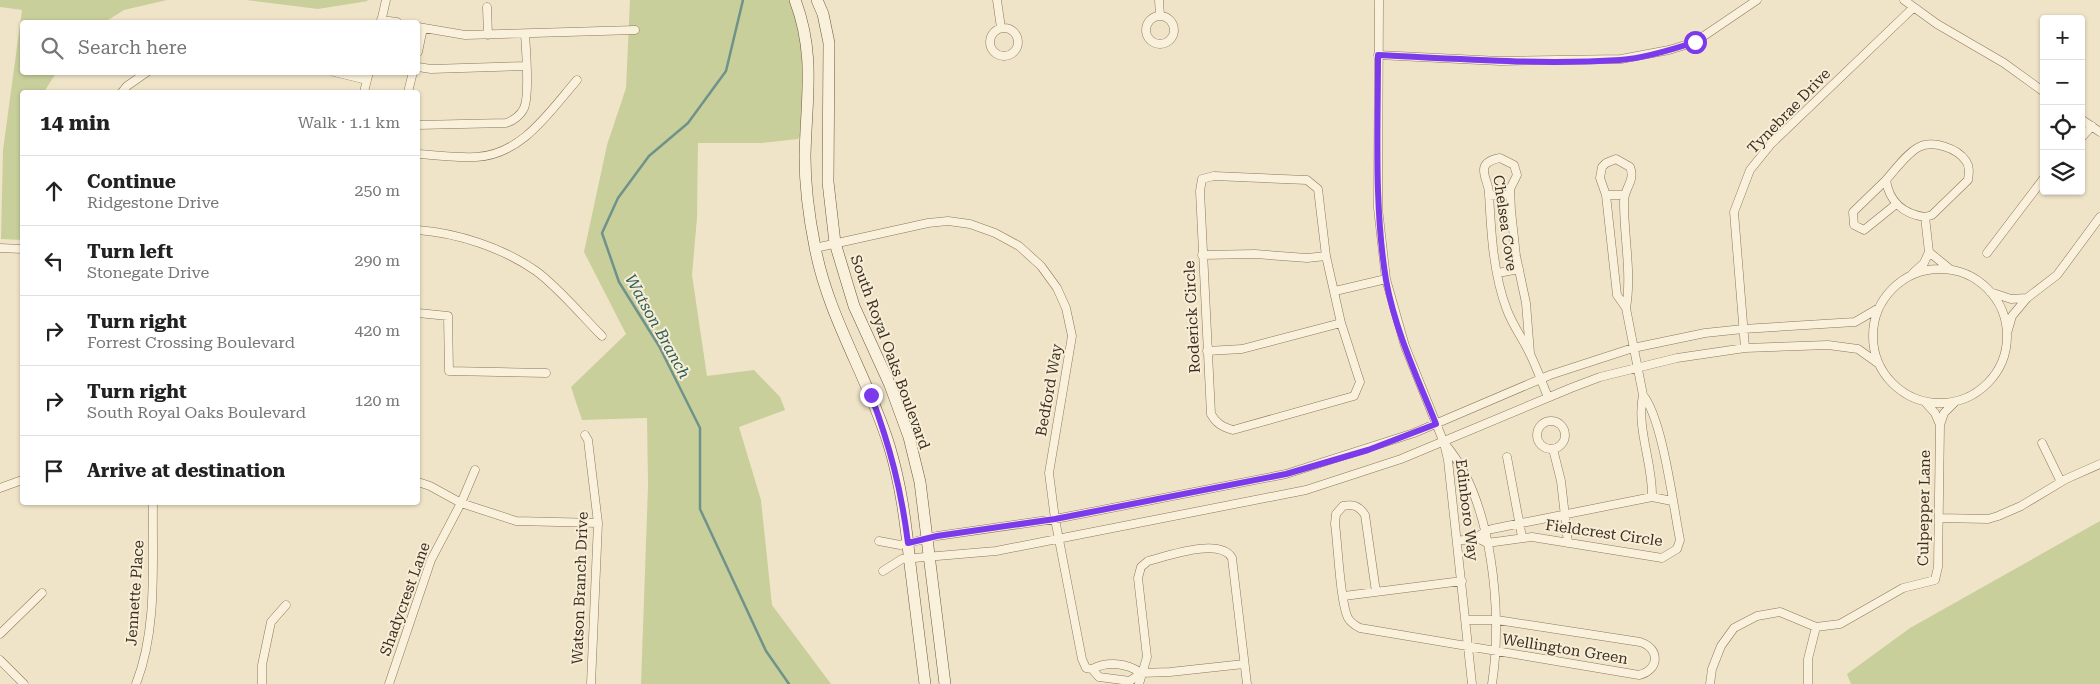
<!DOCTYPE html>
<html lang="en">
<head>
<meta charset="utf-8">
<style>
	body { margin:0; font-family:"Roboto Serif",serif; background:#f6f6f6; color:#222 }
	.controls { position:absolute; right:15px; top:15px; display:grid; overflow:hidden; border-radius:5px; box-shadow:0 1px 4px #0004 }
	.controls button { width:45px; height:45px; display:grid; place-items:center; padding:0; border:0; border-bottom:1px solid #e0e0e0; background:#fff; color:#222; font:25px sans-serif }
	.stop { position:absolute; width:15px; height:15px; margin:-11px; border:4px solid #7c3aed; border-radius:50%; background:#fff }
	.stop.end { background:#7c3aed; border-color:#fff; box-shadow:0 1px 5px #0008 }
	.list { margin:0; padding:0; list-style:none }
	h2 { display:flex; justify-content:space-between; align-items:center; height:65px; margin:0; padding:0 20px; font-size:21px }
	h2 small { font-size:16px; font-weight:400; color:#767676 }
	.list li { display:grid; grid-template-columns:32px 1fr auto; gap:15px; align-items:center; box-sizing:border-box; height:70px; padding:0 20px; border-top:1px solid #e0e0e0 }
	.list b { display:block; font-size:19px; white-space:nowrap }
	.list p { margin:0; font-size:16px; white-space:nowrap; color:#767676 }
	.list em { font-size:16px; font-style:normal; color:#767676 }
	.icon { flex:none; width:28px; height:28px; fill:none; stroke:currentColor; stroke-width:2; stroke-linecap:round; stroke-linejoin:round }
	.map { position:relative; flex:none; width:2100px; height:684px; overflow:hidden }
	.search { position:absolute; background:#fff; box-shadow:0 1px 4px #0004; left:20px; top:20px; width:400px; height:55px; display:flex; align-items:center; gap:12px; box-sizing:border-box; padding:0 18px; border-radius:5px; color:#767676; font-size:19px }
	.panel { position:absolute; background:#fff; box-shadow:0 1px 4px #0004; left:20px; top:90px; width:400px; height:415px; border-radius:5px }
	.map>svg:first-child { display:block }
	.green { fill:#c9cf9b }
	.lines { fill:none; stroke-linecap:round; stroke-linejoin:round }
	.stream { stroke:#6f938a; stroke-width:2.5 }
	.minor-casing { stroke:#8d765c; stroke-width:9 }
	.secondary-casing { stroke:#6f573f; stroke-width:12 }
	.minor { stroke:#faf1dc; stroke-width:8 }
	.secondary { stroke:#faf1dc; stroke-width:11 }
	.route { stroke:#7c3aed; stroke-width:6 }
	.labels { text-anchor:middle; stroke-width:4; stroke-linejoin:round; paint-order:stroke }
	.street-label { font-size:15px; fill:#3d2e20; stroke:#f7eed8 }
	.water-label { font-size:16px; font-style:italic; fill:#2f5d5a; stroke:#f7eed8 }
</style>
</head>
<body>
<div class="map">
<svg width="2100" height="684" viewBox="0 0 2100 684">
	<rect width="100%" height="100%" fill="#f0e4c8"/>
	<path class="green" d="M0 0H167L124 10 105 22H22V72L56 73 44 92H22V240L1 239 3 150 22 10 0 7Z
		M246 0H367L368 1 318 9Z
		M630 0H795L803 22 807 125 798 139 762 143H698L697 218 692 275 707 376 754 370 780 397 785 410 739 427 761 500 772 605 831 684H641L648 486 647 418 582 420 571 387 626 334 584 252 607 145 626 88Z
		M2100 521V684H1851L1847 674 1910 628Z"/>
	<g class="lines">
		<path class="stream" d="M743 0 726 71 688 123 649 156 618 198 602 233 619 282 659 346 700 428V509L766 651 789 684"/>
		<g class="minor-casing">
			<path id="minor" d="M997 0 1001 28
				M1159 0 1160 16
				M1379 0 1378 208 1386 279 1405 346 1444 443 1448 460 1472 684
				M1904 0 1937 24 2004 63 2044 92
				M487 7 488 35
				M1146 30a14 14 0 1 1 28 0a14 14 0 1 1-28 0Z
				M381 20 397 22
				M381 22 386 0
				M418 27 465 35 635 30
				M990 42a14 14 0 1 1 28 0a14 14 0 1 1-28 0Z
				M418 52 423 28
				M1378 55 1500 61 1621 59 1669 50 1695 42 1757 0
				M418 67 431 69 526 66
				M334 72 367 80
				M122 92 127 86 147 72
				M364 92 369 72
				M408 92 413 72
				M2081 119 2100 132
				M418 125 506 123C513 121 521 115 524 108 530 95 526 50 525 34
				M2081 138 2092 126
				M418 154C437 155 456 158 476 157 522 155 550 111 577 80
				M1616 159 1630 167C1636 181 1623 189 1624 203 1624 238 1632 274 1626 308L1617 295 1606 195 1600 178 1602 167 1606 163Z
				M1214 176 1307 180 1318 189 1326 256 1341 323 1360 382 1354 396 1233 430C1222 427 1216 423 1211 414L1200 191 1202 179Z
				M1886 180 1853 212 1854 225 1864 230 1895 205
				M1606 195H1624
				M1489 196 1510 194
				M1925 217C1903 214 1889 201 1886 180 1895 170 1907 153 1919 147 1933 140 1957 148 1966 161 1970 167 1969 173 1968 180L1932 215 1925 217 1929 252
				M418 230C458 233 503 248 536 271 558 287 582 316 602 336
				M0 248 22 249
				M815 248 928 223 948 221 970 224 995 233 1019 246 1041 266 1057 288 1066 308 1072 336 1049 473 1055 519 1082 659 1086 668 1092 669 1099 677 1130 681 1141 673
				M1987 253 2044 178
				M1202 255 1255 254 1307 258 1326 256
				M1873 336a67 67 0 1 1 134 0a67 67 0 1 1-134 0Z
				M1498 273 1519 269
				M1913 273 1924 263 1929 252 1951 270
				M1335 291 1386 279
				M1990 292 2011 299 2027 298 2012 316 2008 330
				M2027 298 2057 275 2100 217
				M1626 308 1643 395
				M418 313 448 316 449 371 546 373
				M1745 348 1734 212 1750 170 1771 144 1913 8
				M1207 351 1242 349 1341 323
				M1530 353 1526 303 1516 256 1511 211 1510 189 1517 175 1514 165 1500 158C1472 163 1489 180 1489 193 1491 231 1493 274 1507 310 1513 326 1523 339 1530 354 1537 368 1542 383 1548 397
				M1925 402 1935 413 1940 425 1944 413 1955 402
				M1537 435a14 14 0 1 1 28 0a14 14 0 1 1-28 0Z
				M585 435 588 440 598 523 591 684
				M2042 443 2061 482
				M1445 444C1493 500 1503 614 1492 684
				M1553 449 1561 481 1568 543
				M1507 457 1522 537
				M418 482 430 486 461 503 516 521 598 523
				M0 488 22 480
				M1652 497C1653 463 1636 429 1643 395 1663 420 1673 505 1680 540L1677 549 1662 558 1532 537 1487 543 1477 538 1485 531 1492 529 1652 497 1672 501
				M1939 518 1988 519 1998 516 2021 506 2066 479 2100 464
				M879 541 900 545 937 536 1055 519 1286 474 1414 433 1550 375 1633 348 1705 333 1743 329 1855 322 1879 308
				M1457 541 1477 538
				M883 571 902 559 996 551 1306 490 1401 459 1571 388 1600 377 1677 358 1745 348 1828 345 1858 349 1879 364
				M1376 592 1365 515C1359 506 1354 504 1343 506L1336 514 1335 524C1338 545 1340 602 1348 618 1351 623 1354 625 1360 628L1639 675C1660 670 1660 648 1640 642L1497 620H1466
				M1344 596 1462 581
				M0 634 42 593
				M0 660 24 684
				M1092 669C1108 661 1127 663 1141 673
				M1141 673 1170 672 1244 664
				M136 684C158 628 152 562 153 502
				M262 684V665L271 622 286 605
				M389 684 431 560 461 503 475 470
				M1139 684 1147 657 1138 578 1141 567 1148 561C1168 556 1220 537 1232 558L1247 684
				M1710 684 1712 669 1721 646 1734 628 1757 616 1780 612 1816 627 1840 624 1903 588 1935 580 1938 567 1940 425
				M1808 684V659L1816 627"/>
		</g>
		<g class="secondary-casing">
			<path id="secondary" d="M795 0C816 55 806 100 805 157 805 187 809 217 815 247 828 317 868 377 889 445 901 484 906 524 910 564 915 604 920 644 925 684
				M817 0 823 14 829 43 828 182 835 243 854 306 890 385 909 437 920 482 945 684"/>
		</g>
		<use href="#minor" class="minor"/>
		<use href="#secondary" class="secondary"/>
	</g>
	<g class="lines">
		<path class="route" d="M871 395C890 447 901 488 908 543L937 536 1055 519 1286 474 1368 450 1436 424C1417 377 1395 330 1386 280 1374 206 1378 130 1378 55 1458 59 1540 65 1620 60 1645 58 1671 50 1695 42"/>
	</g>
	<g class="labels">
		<g class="street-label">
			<text transform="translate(1789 111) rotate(-46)" y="5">Tynebrae Drive</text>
			<text transform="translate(1505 223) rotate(82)" y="5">Chelsea Cove</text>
			<text transform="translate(1192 317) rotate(-93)" y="5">Roderick Circle</text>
			<text transform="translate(890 352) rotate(70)" y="5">South Royal Oaks Boulevard</text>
			<text transform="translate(1049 390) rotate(-80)" y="5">Bedford Way</text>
			<text transform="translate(1924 508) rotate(-89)" y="5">Culpepper Lane</text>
			<text transform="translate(1467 510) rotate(83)" y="5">Edinboro Way</text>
			<text transform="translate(1604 533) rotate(8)" y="5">Fieldcrest Circle</text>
			<text transform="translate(580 588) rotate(-88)" y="5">Watson Branch Drive</text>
			<text transform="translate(135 593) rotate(-86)" y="5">Jennette Place</text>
			<text transform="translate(405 599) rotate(-70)" y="5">Shadycrest Lane</text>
			<text transform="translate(1565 649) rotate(9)" y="5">Wellington Green</text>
		</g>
		<g class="water-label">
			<text transform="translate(658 326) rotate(61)" y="6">Watson Branch</text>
		</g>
	</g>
</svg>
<div class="controls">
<button>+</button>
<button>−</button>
<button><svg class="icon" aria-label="locate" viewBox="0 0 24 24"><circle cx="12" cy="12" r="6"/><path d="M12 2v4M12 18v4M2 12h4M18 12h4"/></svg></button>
<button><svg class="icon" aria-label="layers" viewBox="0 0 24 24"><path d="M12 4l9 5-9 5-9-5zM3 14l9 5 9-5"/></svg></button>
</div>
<div class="stop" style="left:1695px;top:42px"></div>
<div class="stop end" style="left:871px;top:395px"></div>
<div class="search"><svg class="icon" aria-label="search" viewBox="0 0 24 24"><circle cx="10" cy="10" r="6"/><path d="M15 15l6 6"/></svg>Search here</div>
<section class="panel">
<h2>14 min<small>Walk · 1.1 km</small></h2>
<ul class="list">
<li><svg class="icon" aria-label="ahead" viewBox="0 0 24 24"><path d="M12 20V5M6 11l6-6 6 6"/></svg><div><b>Continue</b><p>Ridgestone Drive</p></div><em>250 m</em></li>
<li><svg class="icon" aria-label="left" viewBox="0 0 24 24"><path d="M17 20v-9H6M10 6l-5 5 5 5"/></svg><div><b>Turn left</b><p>Stonegate Drive</p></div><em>290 m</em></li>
<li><svg class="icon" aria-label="right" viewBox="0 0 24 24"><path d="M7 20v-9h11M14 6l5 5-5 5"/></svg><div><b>Turn right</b><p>Forrest Crossing Boulevard</p></div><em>420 m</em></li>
<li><svg class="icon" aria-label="right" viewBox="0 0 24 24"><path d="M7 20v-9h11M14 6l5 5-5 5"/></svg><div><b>Turn right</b><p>South Royal Oaks Boulevard</p></div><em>120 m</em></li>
<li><svg class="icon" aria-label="arrive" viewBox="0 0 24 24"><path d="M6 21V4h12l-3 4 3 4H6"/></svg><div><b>Arrive at destination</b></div></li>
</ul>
</section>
</div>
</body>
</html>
